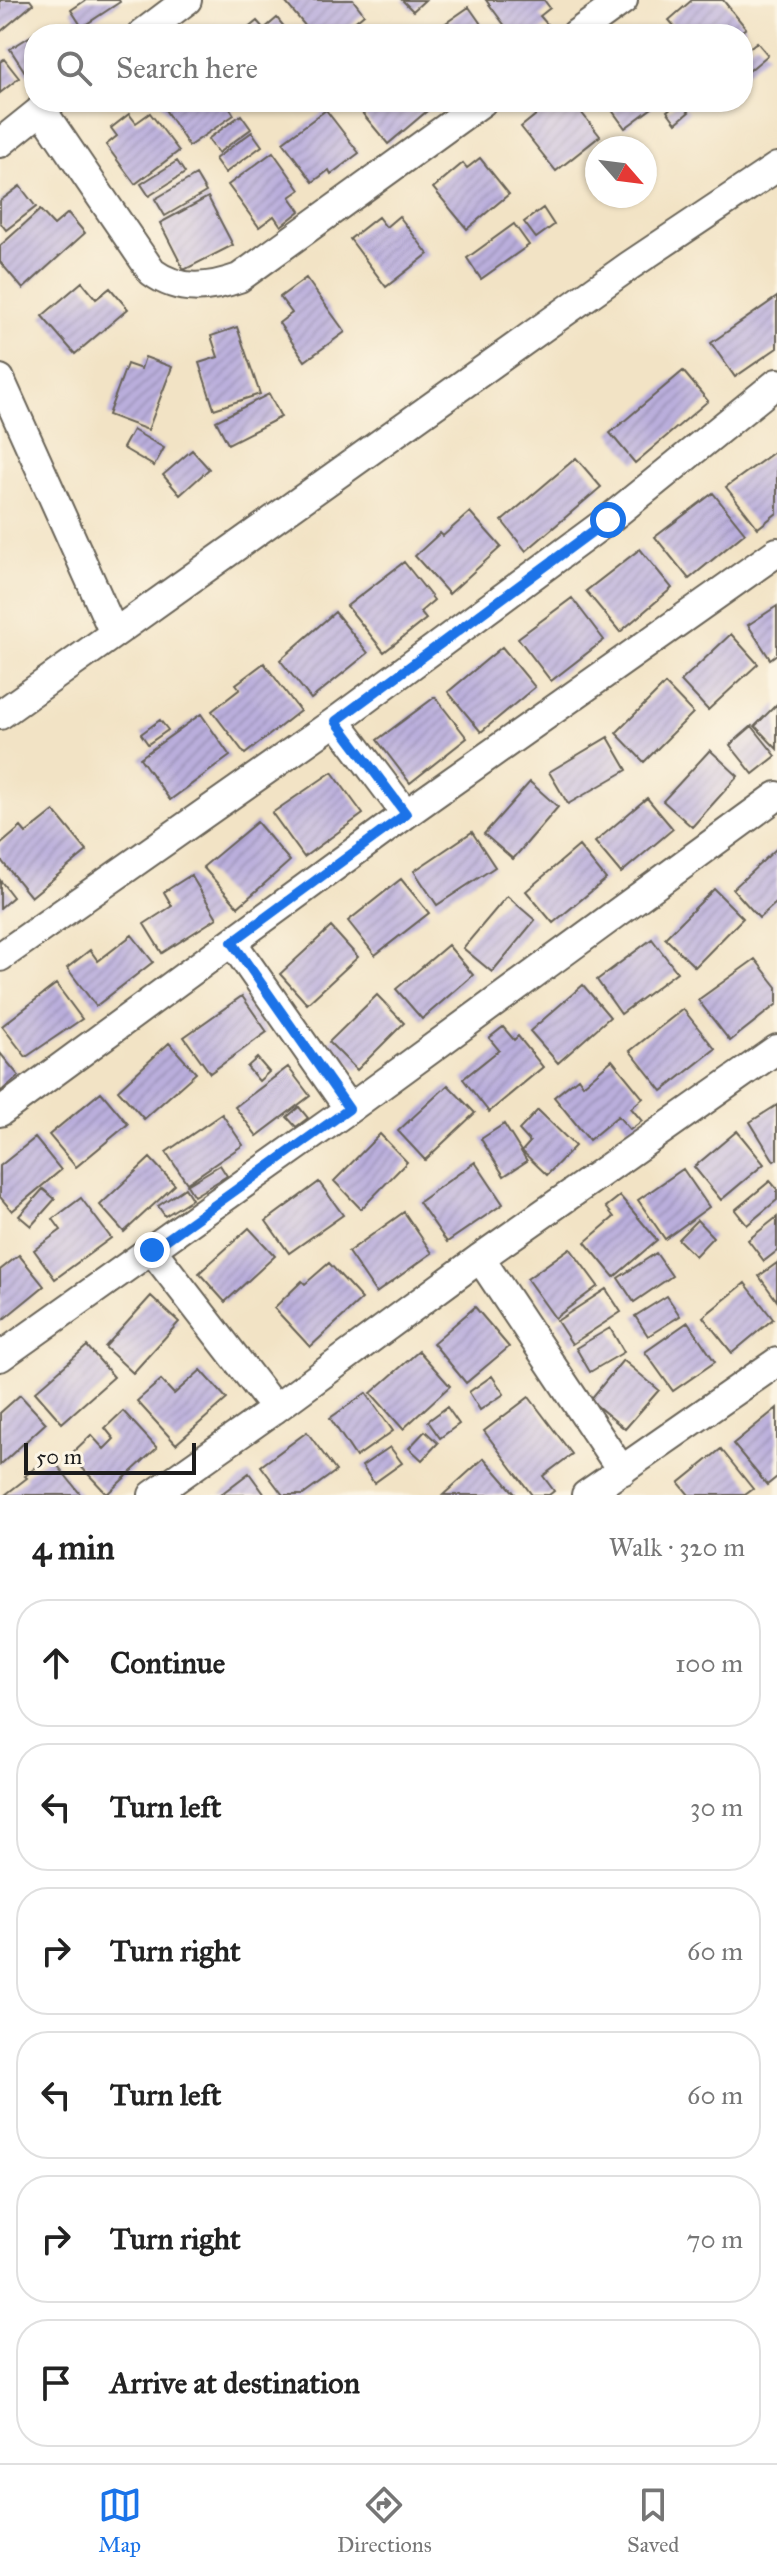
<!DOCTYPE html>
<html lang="en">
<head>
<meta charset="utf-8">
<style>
	body { margin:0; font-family:"IM FELL Great Primer",serif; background:#f2f2f2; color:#222 }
	.compass { position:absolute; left:585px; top:136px; width:72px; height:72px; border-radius:50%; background:#fff; box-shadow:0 2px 6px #0004; rotate:118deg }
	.scale { position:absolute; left:24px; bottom:20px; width:172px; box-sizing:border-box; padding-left:8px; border:4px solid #1c1c1c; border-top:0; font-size:22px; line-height:28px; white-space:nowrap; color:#1c1c1c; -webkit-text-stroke:6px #fcf5e5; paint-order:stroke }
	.stop { position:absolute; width:24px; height:24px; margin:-18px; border:6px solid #1a73e8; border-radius:50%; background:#fff }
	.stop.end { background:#1a73e8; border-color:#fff; box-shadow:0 2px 8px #0008 }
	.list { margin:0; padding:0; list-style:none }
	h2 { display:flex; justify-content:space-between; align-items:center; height:104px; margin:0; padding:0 32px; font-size:34px }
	h2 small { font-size:26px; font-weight:400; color:#767676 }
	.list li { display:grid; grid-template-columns:52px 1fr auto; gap:24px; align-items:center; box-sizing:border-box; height:128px; margin:0 16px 16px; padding:0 16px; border:2px solid #e0e0e0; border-radius:32px }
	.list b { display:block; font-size:30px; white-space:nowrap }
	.list em { font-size:26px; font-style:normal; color:#767676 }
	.icon { flex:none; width:44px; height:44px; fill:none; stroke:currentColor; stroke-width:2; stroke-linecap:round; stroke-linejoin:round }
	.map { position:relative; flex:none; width:777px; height:1495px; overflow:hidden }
	.search { position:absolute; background:#fff; box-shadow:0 2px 6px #0004; left:24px; right:24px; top:24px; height:88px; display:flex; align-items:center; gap:20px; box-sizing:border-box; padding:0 28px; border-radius:32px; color:#767676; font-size:30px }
	.sheet { height:968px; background:#fff }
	nav { display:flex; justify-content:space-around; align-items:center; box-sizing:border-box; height:112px; border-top:2px solid #e0e0e0; background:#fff; font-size:22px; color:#767676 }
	nav a { display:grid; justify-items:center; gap:4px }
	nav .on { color:#1a73e8 }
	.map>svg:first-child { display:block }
	.building { fill:url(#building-hatch) }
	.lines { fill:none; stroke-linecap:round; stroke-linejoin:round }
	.minor-casing { stroke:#676257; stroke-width:32 }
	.minor { stroke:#fff; stroke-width:28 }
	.route { stroke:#1a73e8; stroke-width:10 }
</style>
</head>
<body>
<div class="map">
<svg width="777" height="1495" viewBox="0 0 777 1495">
	<defs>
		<pattern id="building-hatch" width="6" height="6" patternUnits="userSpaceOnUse" patternTransform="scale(2)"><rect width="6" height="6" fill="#baaedc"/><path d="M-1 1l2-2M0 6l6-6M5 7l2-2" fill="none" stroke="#9f95bc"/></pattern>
	</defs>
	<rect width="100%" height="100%" fill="#fcf5e5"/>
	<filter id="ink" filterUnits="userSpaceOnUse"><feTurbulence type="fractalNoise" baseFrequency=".0125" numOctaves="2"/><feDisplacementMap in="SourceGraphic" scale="16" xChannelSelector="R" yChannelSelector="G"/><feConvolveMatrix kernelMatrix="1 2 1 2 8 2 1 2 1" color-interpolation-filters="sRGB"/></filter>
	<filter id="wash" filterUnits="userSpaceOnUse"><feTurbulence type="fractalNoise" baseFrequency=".006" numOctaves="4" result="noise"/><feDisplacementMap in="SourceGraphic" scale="32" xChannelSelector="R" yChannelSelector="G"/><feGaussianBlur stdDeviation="1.8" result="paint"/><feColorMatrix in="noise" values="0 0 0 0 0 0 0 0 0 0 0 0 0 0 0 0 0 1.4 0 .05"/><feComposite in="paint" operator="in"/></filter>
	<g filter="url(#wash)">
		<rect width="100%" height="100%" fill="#f2e3c5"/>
		<g id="blocks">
			<path class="building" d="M0 0H30L33 4 0 32Z
				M86 0H119L120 2 82 27 71 10Z
				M289 0H353L364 14 340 34H312L286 3Z
				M402 0H425L413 11Z
				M486 0H544L550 8 540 16 548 25 536 34H511Z
				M692 0H723L746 28 738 34H681L669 20Z
				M469 7 488 34H430Z
				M277 18 290 34H241L257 21 264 29Z
				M50 24 56 34H34V70L27 75 10 49Z
				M757 42 768 55 743 76V53Z
				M4 59 19 78 0 93V62Z
				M160 102H226L234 115 189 146Z
				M353 102H420L427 111 388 144Z
				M552 102 557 108 565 102H573L600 136 556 171 521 127Z
				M606 102H660L625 128Z
				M679 102 689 112 676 123 667 111Z
				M326 110 359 153 331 174 329 170 313 182 283 142Z
				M150 113 179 151 135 184 106 145 117 136 111 128 129 114 136 123Z
				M241 115 251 129 218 153 208 139Z
				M252 132 262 146 225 173 215 159Z
				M273 152 300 190 290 197 300 211 281 226 274 216 259 227 228 185Z
				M480 158 509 194 467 229 433 188 463 163 467 168Z
				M177 161 185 173 149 196 141 184Z
				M196 175 206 192 165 216 155 199Z
				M20 186 36 207 6 230 0 222V201Z
				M208 197 233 245 184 270 160 223Z
				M543 208 554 225 536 238 524 222Z
				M40 210 54 225 68 213 85 233 23 289 0 262V246Z
				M399 216 428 254 386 287 350 239 378 217 386 227Z
				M514 224 529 245 481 279 467 258Z
				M306 278 345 332 305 361 279 323 292 313 280 297Z
				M82 282 96 299 110 288 128 309 75 354 42 316Z
				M777 297V348L735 377 711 343Z
				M237 327 260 394 214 409 199 363 218 357 211 336Z
				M145 357 172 367 148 430 108 415 127 364 141 369Z
				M683 371 708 401 635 463 610 433Z
				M269 394 281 417 228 444 216 421Z
				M133 430 164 448 154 466 123 448Z
				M192 450 209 469 180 495 163 475Z
				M777 450V513L758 528 726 487Z
				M576 458 601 487 526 551 502 521Z
				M713 493 745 533 689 579 655 537Z
				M470 512 501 547 449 594 415 556 440 533 443 536Z
				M640 549 672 588 620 632 586 591Z
				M404 562 434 600 420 612 426 619 384 652 347 606Z
				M572 598 604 640 551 681 518 638Z
				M777 606V654L770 659 748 625Z
				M335 612 368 653 311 699 280 660Z
				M731 634 758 664 708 710 681 681Z
				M502 647 535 687 481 732 448 692Z
				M264 663 300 711 245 754 212 711 240 689 236 684Z
				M665 684 693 713 644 762 616 733Z
				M435 697 467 738 410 783 377 740Z
				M777 704V749L755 726Z
				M201 714 230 756 170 800 140 758Z
				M160 720 168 730 148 744 141 734Z
				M752 726 776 756 753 774 730 745Z
				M608 737 627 770 568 804 549 772Z
				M710 750 738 776 692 827 663 801Z
				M332 772 363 814 304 857 272 813Z
				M530 782 558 807 513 859 484 834Z
				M647 798 673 829 621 873 595 842Z
				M54 811 87 851 31 897 0 859V845L21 827 26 833Z
				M257 822 290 861 238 907 203 867Z
				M472 832 495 867 437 905 414 871Z
				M579 846 606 879 553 923 526 891Z
				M777 848V902L759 918 733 889Z
				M191 875 217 918 162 953 144 924 172 906 164 892Z
				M401 879 429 913 375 955 348 921Z
				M0 880 13 897 0 908Z
				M714 889 743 918 695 967 665 938Z
				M507 896 535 920 492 972 463 948Z
				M331 927 358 957 307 1004 280 974Z
				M132 935 153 962 96 1006 67 968 90 950 98 961Z
				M652 939 677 972 621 1014 597 980Z
				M448 945 473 975 422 1019 396 989Z
				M755 959 777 987V1004L730 1041 698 1000Z
				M56 984 82 1019 26 1057 2 1026Z
				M583 985 610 1017 558 1063 530 1031Z
				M377 995 404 1023 357 1070 329 1042Z
				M242 996 267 1032 210 1073 184 1037Z
				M683 1009 715 1049 662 1091 630 1051Z
				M503 1027 514 1040 518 1036 543 1067 489 1112 463 1079 499 1050 489 1038Z
				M169 1043 196 1073 144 1119 118 1090Z
				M0 1053 19 1076 0 1092Z
				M257 1058 269 1072 259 1081 247 1067Z
				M612 1060 643 1098 631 1108 642 1121 630 1130 618 1116 589 1140 554 1097 578 1078 583 1085Z
				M288 1067 310 1096 257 1136 235 1107Z
				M448 1085 475 1113 425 1160 398 1131Z
				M101 1092 128 1124 76 1167 49 1135Z
				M777 1105V1159L774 1161 750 1122Z
				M299 1107 308 1118 296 1127 287 1117Z
				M538 1110 575 1146 547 1175 522 1151 530 1142 519 1130Z
				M222 1114 243 1145 187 1183 166 1152Z
				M504 1124 527 1161 504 1176 481 1139Z
				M737 1131 764 1164 721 1200 694 1167Z
				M380 1134 407 1162 361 1209 334 1181Z
				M35 1138 61 1170 12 1211 0 1197V1166Z
				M150 1158 175 1185 124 1232 100 1205Z
				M475 1162 503 1204 447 1242 419 1202Z
				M220 1165 227 1176 194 1196 187 1185Z
				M683 1169 709 1207 665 1239 638 1200Z
				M770 1181 777 1189V1200L747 1225 735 1210Z
				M319 1182 343 1215 289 1253 266 1221Z
				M185 1188 192 1199 165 1216 158 1206Z
				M43 1189 55 1199 31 1226 19 1216Z
				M620 1196 657 1240 614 1277 585 1242 614 1217 606 1207Z
				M81 1198 111 1238 55 1279 34 1250 61 1230 53 1219Z
				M404 1212 432 1253 376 1293 348 1252Z
				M777 1217V1251L764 1261 748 1240Z
				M697 1220 713 1237 695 1256 678 1239Z
				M249 1228 275 1256 225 1302 199 1273Z
				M570 1248 598 1286 555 1318 527 1279Z
				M656 1253 672 1276 634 1302 618 1278Z
				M19 1255 44 1286 0 1322V1270Z
				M329 1263 362 1299 310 1347 274 1308 302 1281 305 1284Z
				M777 1263V1301L759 1276Z
				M745 1283 773 1319 732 1353 703 1317Z
				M606 1289 621 1312 572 1344 557 1321Z
				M151 1296 179 1322 133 1373 105 1347Z
				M667 1296 680 1316 648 1336 635 1316Z
				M475 1307 509 1347 466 1383 433 1343Z
				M688 1322 715 1362 673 1391 645 1352Z
				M610 1328 624 1352 590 1372 576 1348Z
				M87 1346 114 1377 62 1423 35 1392Z
				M419 1351 450 1386 403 1429 371 1393Z
				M623 1360 659 1390 625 1429 590 1400Z
				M201 1370 227 1399 176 1444 137 1401 161 1380 174 1394Z
				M492 1376 504 1394 480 1410 469 1392Z
				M366 1393 393 1431 356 1457 330 1418Z
				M20 1395 46 1423 0 1465V1413Z
				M529 1397 572 1454 543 1476 554 1491 549 1495H532L484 1431Z
				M447 1407 459 1424 440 1438 428 1421Z
				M777 1408V1477L767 1485 733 1444Z
				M123 1411 157 1448 107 1494 70 1455 91 1435 104 1449 114 1439 105 1428Z
				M425 1431 438 1443 422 1460 409 1448Z
				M307 1432 336 1471 303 1495H283L261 1466Z
				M390 1447 402 1463 374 1483 362 1466Z
				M721 1449 753 1489 745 1495H689L679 1483Z
				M50 1456 81 1495H5L27 1478 25 1476Z
				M484 1458 516 1495H443Z
				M249 1473 265 1495H220Z"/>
		</g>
	</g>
	<g filter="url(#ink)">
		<use href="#blocks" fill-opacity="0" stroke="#676257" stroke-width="2"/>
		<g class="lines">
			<g class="minor-casing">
				<path id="minor" d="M142 34 187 0
					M576 34 623 0
					M41 109 152 272C179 292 208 289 239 278L482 102
					M0 143 51 102
					M0 379 114 633
					M0 715 629 266 777 167
					M336 721 406 814
					M232 942 349 1109
					M0 957 336 721 608 520 777 383
					M0 1112 406 814 777 552
					M152 1250 275 1409
					M480 1258 622 1471
					M0 1357 349 1109 777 796
					M153 1495 275 1409 480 1258 777 1049
					M586 1495 777 1362"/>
			</g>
			<use href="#minor" class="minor"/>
		</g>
	</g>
	<g class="lines" filter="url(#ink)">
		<path class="route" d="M152 1250 349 1109 232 942 406 814 336 721 608 520"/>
	</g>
</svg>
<svg class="compass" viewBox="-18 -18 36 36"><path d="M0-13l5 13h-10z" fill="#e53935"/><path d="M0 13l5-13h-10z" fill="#767676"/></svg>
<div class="scale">50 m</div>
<div class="stop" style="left:608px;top:520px"></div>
<div class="stop end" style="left:152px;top:1250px"></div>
<div class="search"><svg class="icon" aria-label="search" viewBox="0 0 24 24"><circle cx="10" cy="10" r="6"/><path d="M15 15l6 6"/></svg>Search here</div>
</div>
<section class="sheet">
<h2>4 min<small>Walk · 320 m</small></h2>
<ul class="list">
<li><svg class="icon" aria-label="ahead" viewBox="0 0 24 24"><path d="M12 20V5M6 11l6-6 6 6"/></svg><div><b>Continue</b></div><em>100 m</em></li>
<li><svg class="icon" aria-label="left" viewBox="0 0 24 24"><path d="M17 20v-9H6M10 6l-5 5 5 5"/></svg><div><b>Turn left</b></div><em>30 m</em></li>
<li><svg class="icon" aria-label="right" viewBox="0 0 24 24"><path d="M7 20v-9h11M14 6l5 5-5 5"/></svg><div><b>Turn right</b></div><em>60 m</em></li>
<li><svg class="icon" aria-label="left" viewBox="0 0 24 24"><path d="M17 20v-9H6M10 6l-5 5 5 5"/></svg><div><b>Turn left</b></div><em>60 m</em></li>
<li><svg class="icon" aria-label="right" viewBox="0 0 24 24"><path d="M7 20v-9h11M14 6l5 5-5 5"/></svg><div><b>Turn right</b></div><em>70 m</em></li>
<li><svg class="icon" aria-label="arrive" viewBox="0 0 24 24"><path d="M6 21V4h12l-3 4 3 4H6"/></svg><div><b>Arrive at destination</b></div></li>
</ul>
</section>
<nav>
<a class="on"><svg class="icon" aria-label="map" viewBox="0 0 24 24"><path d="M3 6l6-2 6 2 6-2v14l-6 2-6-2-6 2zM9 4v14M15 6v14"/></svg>Map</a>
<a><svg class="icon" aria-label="directions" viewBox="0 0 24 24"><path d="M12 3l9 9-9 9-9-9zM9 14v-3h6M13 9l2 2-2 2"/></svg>Directions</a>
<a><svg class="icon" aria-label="saved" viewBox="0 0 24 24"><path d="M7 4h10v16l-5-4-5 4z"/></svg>Saved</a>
</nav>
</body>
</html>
